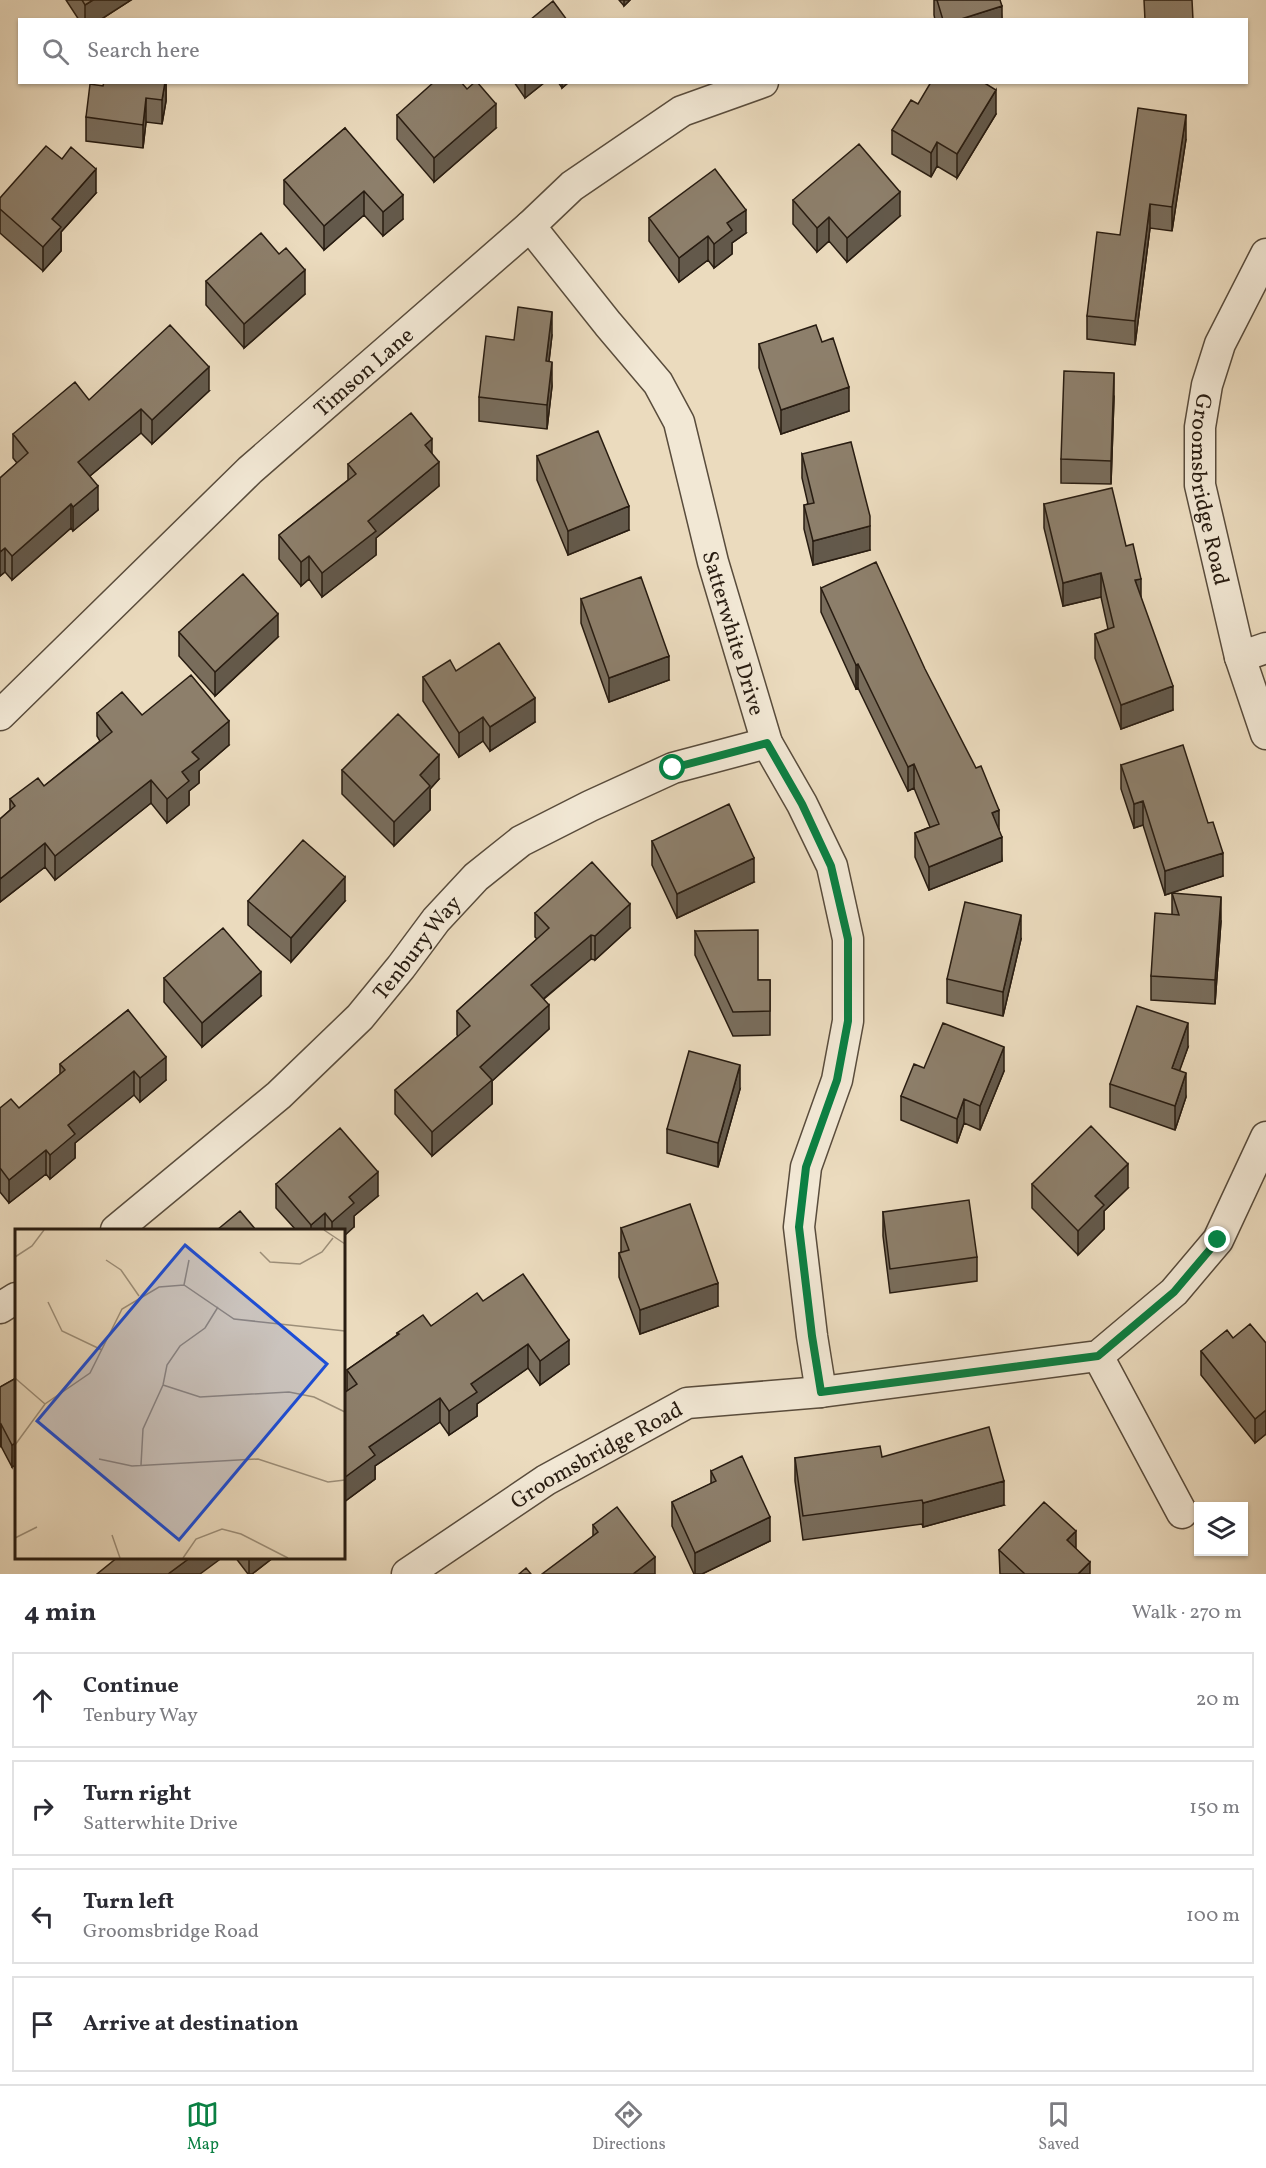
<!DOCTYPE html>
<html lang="en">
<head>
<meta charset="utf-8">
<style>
	body { margin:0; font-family:Vollkorn,serif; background:#f2f2f3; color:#2b2b33 }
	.controls { position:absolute; right:18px; bottom:18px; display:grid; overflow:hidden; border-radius:0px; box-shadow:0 2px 4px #0004 }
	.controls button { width:54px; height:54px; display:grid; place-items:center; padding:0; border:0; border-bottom:2px solid #e1e1e2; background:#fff; color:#2b2b33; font:30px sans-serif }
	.stop { position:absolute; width:18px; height:18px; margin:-14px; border:4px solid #0b8043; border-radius:50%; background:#fff }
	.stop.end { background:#0b8043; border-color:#fff; box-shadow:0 2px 6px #0008 }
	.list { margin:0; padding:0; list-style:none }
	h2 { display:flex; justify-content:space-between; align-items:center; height:78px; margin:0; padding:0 24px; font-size:26px }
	h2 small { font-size:20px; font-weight:400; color:#7c7c81 }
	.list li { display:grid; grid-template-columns:39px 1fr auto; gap:18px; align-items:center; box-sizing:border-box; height:96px; margin:0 12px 12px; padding:0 12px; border:2px solid #e1e1e2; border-radius:0px }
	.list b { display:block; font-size:22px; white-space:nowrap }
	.list p { margin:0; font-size:20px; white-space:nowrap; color:#7c7c81 }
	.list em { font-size:20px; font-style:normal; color:#7c7c81 }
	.icon { flex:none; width:33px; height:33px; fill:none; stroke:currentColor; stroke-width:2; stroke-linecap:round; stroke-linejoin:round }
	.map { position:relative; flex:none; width:1266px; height:1574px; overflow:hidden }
	.search { position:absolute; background:#fff; box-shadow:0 2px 4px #0004; left:18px; right:18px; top:18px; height:66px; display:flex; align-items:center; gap:15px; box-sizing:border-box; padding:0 21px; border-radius:0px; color:#7c7c81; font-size:22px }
	.sheet { height:510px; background:#fff }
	nav { display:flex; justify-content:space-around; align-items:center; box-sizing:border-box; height:84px; border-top:2px solid #e1e1e2; background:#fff; font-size:16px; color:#7c7c81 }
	nav a { display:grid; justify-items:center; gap:3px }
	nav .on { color:#0b8043 }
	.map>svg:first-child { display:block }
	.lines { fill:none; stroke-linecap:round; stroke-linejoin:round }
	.minor-casing { stroke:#594c3c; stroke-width:33 }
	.minor { stroke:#f2e8d5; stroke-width:30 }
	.wall { fill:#796d5c; stroke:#281c11; stroke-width:1.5 }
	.shaded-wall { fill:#63594b; stroke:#281c11; stroke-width:1.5 }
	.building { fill:#8d7f6b; stroke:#281c11; stroke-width:1.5 }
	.route { stroke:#0b8043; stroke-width:8 }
	.labels { text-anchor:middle; stroke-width:4.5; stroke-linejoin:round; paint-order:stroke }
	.street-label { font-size:22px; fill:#281c11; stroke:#f2e8d5 }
	.inset-road { fill:none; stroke:#9d8f79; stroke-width:1.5 }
	.view { fill:#1d4ed8; fill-opacity:0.15; stroke:#1d4ed8; stroke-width:3 }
	.inset-edge { fill:none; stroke:#281c11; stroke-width:3 }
</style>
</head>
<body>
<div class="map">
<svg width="1266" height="1574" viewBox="0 0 1266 1574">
	<rect width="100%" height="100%" fill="#ebdbbe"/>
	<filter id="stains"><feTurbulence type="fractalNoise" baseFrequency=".00333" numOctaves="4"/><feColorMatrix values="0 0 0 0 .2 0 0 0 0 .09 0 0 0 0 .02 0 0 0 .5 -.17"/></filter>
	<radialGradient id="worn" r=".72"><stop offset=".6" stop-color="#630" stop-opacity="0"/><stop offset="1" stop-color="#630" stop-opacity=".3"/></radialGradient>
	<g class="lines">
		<g class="minor-casing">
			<g id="minor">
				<path id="s1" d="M530 226 608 324 658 383 679 422 713 562 767 743 802 804 832 866 848 939V1021L837 1080 806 1167 799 1227 812 1336 821 1392"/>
				<path id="s2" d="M1266 254 1220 344 1207 385 1200 427V485L1240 657 1266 734"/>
				<path d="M1240 657 1266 648"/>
				<path id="s3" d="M0 715 250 470 530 226 572 186 682 111 763 82"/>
				<path id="s4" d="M116 1230 279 1095 360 1017 401 967 436 920 476 877 521 841 590 806 673 768 767 743"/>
				<path d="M0 1308 16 1298"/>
				<path d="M1098 1356 1182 1513"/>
				<path id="s5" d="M407 1574 546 1480 687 1403 821 1392 1098 1356 1174 1292 1218 1240 1266 1137"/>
			</g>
		</g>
		<use href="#minor" class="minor"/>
	</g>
	<path class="wall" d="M66 0H131L100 20H79Z
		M619 0H630L624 6Z
		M934 0H1000L1002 20H935L934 15Z
		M166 82V101L162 124 146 122 143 148 86 141V117L103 86Z
		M514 82H545L525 98Z
		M558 82H569L562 88Z
		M918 104 996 114 957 178 937 166 931 177 892 154V130Z
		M397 115 496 128 434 182 397 139Z
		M345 128 403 219 383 236 364 215 324 250 284 204V180Z
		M1186 139 1172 231 1150 228 1135 345 1087 339V316L1120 235Z
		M96 193 61 232V251L43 271 0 233V198Z
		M793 200 900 216 847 262 829 241 817 252 793 224Z
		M649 218 746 233 732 243V254L714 268 708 260 679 282 649 241Z
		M279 254 305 294 244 348 206 305V281Z
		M552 335 549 362 552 386 547 429 479 421V397L514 340Z
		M822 342 849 411 781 434 759 368V344Z
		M209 391 152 444 141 433 90 476 98 510 73 531 71 528 12 580 5 572 0 576V478L17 463 13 458V434L89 400Z
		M1114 397 1111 484 1061 483V459Z
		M432 454 439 486 376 538V555L322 597 309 579 301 586 279 559V535L348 480V464Z
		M802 454 870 550 813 565 804 529V505L808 504 802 478Z
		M537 456 629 530 568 555 537 480Z
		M1044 504 1126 546 1173 710 1121 729 1095 658V634L1108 629 1101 597 1063 606 1044 528Z
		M821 588 999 829 1002 861 929 890 915 857V833L930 827 914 788 908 791 858 688 856 689 821 612Z
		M581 599 669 680 609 702 581 623Z
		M179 632 278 637 215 696 179 656Z
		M456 671 535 722 490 751 483 741 459 757 423 701V677Z
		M97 713 142 715 229 745 199 771V783L189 791V805L167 823 151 803 55 880 45 867 0 902V819L10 810V799L44 786 100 741 97 736Z
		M1121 765 1208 823 1223 876 1165 895 1143 825 1134 828 1121 789Z
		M342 770 439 779 430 789V810L394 846 342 794Z
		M652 841 754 882 677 918 652 865Z
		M1172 893 1221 921 1215 1004 1151 1000V976L1172 915Z
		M248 901H345L291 962 248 925Z
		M535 913 630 928 595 960 591 959 544 999 549 1029 492 1081V1104L432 1156 395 1114V1090L458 1036 457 1035V1011L537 939 535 937Z
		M695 931 758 980H770V1035L733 1036 695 955Z
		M1021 939 1003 1016 947 1003V979Z
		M164 978 261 996 202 1047 164 1002Z
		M128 1010 166 1080 140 1102 134 1095 75 1143V1158L50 1179 46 1174 9 1203 0 1192V1108H19L60 1074V1064Z
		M1188 1047 1179 1071 1186 1097 1175 1130 1110 1107V1084Z
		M924 1068 1004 1071 980 1130 964 1123 957 1143 901 1120V1096Z
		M740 1089 718 1167 667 1153V1129Z
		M276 1184 378 1196 354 1216V1227L344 1230H296L276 1208Z
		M1032 1184 1128 1188 1104 1211V1229L1078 1255 1032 1208Z
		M883 1212 977 1257V1281L890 1293 883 1236Z
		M621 1228 718 1306 640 1334 619 1277V1253L621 1252Z
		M483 1301 569 1364 540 1385 528 1368 477 1404V1416L449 1435 440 1422 375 1466V1479L344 1502V1393L347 1391V1370L397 1335V1333L431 1326Z
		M1233 1338 1266 1343V1434L1255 1443 1201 1375V1351Z
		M16 1378 12 1467 1 1446 0 1387Z
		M882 1457 1004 1505 923 1527 922 1524 803 1540 795 1481V1458Z
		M711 1471 770 1541 702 1574H694L672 1526V1502L711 1484Z
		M593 1525 655 1574 593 1536Z
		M999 1550 1090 1574H1000Z
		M235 1557H274L252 1574H248Z"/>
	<path class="shaded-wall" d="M93 0H131L100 20H85V5Z
		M624 0H630L624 6Z
		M1002 6V20H958Z
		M165 82H166V101L162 124V100Z
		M525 82H545L525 98Z
		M562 82H569L562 88Z
		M996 90V114L957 178V154Z
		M146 98V122L143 148V125Z
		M496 104V128L434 182V158Z
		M1186 115V139L1172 231V207Z
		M937 142V166L931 177V153Z
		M96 169V193L61 232V251L43 271V247L52 219Z
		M364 191V215L324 250V226Z
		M900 192V216L847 262V238Z
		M403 195V219L383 236V212Z
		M1150 204V228L1135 345V321Z
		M746 210V233L732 243V254L714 268V244L727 223Z
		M829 217V241L817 252V228Z
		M708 236V260L679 282V258Z
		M305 270V294L244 348V324Z
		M552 312V335L546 385V361Z
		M552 362V386L547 429V405Z
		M209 367V391L152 444V420Z
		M1114 373V397L1111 484V461Z
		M849 387V411L781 434V410Z
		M141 409V433L78 486V462Z
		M432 439V463L425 445Z
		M439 462V486L376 538V555L322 597V573L368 521Z
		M98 486V510L73 531V507Z
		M71 504V528L12 580V556Z
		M629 506V530L568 555V531Z
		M870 526V550L813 565V541Z
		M5 548V572L0 576V552Z
		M309 556V579L301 586V562Z
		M1101 573V597L1063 606V583Z
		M1141 579V603L1135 580Z
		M278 614V637L215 696V672Z
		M669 656V680L609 702V678Z
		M858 664V688L856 689V665Z
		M1173 686V710L1121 729V705Z
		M535 698V722L490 751V727Z
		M483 717V741L459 757V733Z
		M229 721V745L199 771V783L189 791V805L167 823V799L192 752Z
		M439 755V779L430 789V810L394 846V822L420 775Z
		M914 764V788L908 791V767Z
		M151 780V803L55 880V856Z
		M1143 801V825L1134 828V804Z
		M999 810V834L992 813Z
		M1002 837V861L929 890V867Z
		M45 843V867L0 902V879Z
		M1223 853V876L1165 895V871Z
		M754 858V882L677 918V894Z
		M345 877V901L291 962V938Z
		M1221 897V921L1215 1004V980Z
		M630 904V928L595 960V936Z
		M1021 915V939L1003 1016V992Z
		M591 935V959L531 1009V985Z
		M261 972V996L202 1047V1023Z
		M549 1005V1029L492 1081V1104L432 1156V1132L480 1067Z
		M1188 1023V1047L1172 1092V1068Z
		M1004 1047V1071L980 1130V1106Z
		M166 1057V1080L140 1102V1078Z
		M740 1065V1089L718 1167V1143Z
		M134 1071V1095L75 1143V1158L50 1179V1155L68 1125Z
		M1186 1073V1097L1175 1130V1106Z
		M964 1099V1123L957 1143V1119Z
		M46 1150V1174L9 1203V1180Z
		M1128 1164V1188L1104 1211V1229L1078 1255V1231L1095 1196Z
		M378 1172V1196L354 1216V1227L344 1236V1230H332V1222L349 1197Z
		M325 1213V1230H311V1225Z
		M718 1283V1306L640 1334V1310Z
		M569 1340V1364L540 1385V1361Z
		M528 1344V1368L477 1404V1416L449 1435V1411L471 1384Z
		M440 1398V1422L375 1466V1479L344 1502V1478L369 1447Z
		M1266 1410V1434L1255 1443V1419Z
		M1 1424V1446L0 1447V1425Z
		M16 1443V1465L12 1467V1445Z
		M1004 1481V1505L923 1527V1503Z
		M770 1517V1541L702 1574H695V1553Z
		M1076 1531V1555L1067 1540Z
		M191 1557H223L200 1574H168Z
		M249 1557H274L252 1574H249Z
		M655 1557V1574H633Z
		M1090 1562V1574H1078Z"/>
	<path class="building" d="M82 0H93L85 5Z
		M937 0H1000L1002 6 958 20H943Z
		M1144 0H1192L1193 20H1145Z
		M553 1 567 20H530Z
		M104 82H165L162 100 146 98 143 125 86 117 90 84 103 86Z
		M434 82H461L467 89 475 82H477L496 104 434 158 397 115Z
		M931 82H983L996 90 957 154 937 142 931 153 892 130 911 100 918 104Z
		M1138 108 1186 115 1172 207 1150 204 1135 321 1087 316 1097 232 1120 235Z
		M345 128 403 195 383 212 364 191 324 226 284 180Z
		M859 144 900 192 847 238 829 217 817 228 793 200Z
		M46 146 62 159 71 147 96 169 52 219 61 227 43 247 0 209V198Z
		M715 169 746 210 727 223 732 230 714 244 708 236 679 258 649 218Z
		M261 233 279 254 286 248 305 270 244 324 206 281Z
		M518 307 552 312 546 361 552 362 547 405 479 397 486 336 514 340Z
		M170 325 209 367 152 420 141 409 78 462 98 486 73 507 71 504 12 556 5 548 0 552V478L28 453 13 434 75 382 89 400Z
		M816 325 822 342 833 338 849 387 781 410 759 344Z
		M1064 371 1114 373 1111 461 1061 459Z
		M411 413 432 439 425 445 439 462 368 521 376 531 322 573 309 556 301 562 279 535 356 474 348 464Z
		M598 431 629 506 568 531 537 456Z
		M851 442 870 516V526L813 541 804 505 814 503 802 454Z
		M1112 488 1126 546 1133 544 1141 579 1135 580 1173 686 1121 705 1095 634 1114 627 1101 573 1063 583 1044 504Z
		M876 562 925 669 976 768 981 766 999 810 992 813 1002 837 929 867 915 833 939 824 914 764 908 767 858 664 856 665 821 588Z
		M243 574 278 614 215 672 179 632Z
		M641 577 669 656 609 678 581 599Z
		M499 643 535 698 490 727 483 717 459 733 423 677 450 660 456 671Z
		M191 675 229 721 192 752 199 759 182 772 189 781 167 799 151 780 55 856 45 843 0 879V819L15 806 10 799 38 778 44 786 112 732 97 713 122 692 142 715Z
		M398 714 439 755 420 775 430 786 394 822 342 770Z
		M1183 745 1208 823 1213 822 1223 853 1165 871 1143 801 1134 804 1121 765Z
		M729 804 754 858 677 894 652 841Z
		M303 840 345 877 291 938 248 901Z
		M592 862 630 904 595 936 591 935 531 985 549 1005 480 1067 492 1080 432 1132 395 1090 470 1026 457 1011 549 928 535 913Z
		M1172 893 1221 897 1215 980 1151 976 1155 913 1179 915Z
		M965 902 1021 915 1003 992 947 979Z
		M223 928 261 972 202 1023 164 978Z
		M758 930V980H770V1011L733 1012 695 931Z
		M1137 1006 1188 1023 1172 1068 1186 1073 1175 1106 1110 1084Z
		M128 1010 166 1057 140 1078 134 1071 68 1125 75 1134 50 1155 46 1150 9 1180 0 1168V1108L11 1099 19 1108 65 1070 60 1064Z
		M943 1023 1004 1047 980 1106 964 1099 957 1119 901 1096 914 1064 924 1068Z
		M689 1051 740 1065 718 1143 667 1129Z
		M1091 1126 1128 1164 1095 1196 1104 1205 1078 1231 1032 1184Z
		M340 1128 378 1172 349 1197 354 1203 332 1222 325 1213 311 1225 276 1184Z
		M969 1200 977 1257 890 1269 883 1212Z
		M690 1204 718 1283 640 1310 619 1253 629 1250 621 1228Z
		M240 1211 256 1230H217Z
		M523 1274 569 1340 540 1361 528 1344 471 1384 477 1392 449 1411 440 1398 369 1447 375 1455 344 1478V1393L357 1384 347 1370 399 1334 397 1333 423 1315 431 1326 477 1293 483 1301Z
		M1250 1324 1266 1343V1410L1255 1419 1201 1351 1227 1330 1233 1338Z
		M16 1378V1443L12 1445 1 1424 0 1425V1387Z
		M989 1427 1004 1481 923 1503 922 1500 803 1516 795 1458 880 1446 882 1457Z
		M742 1456 770 1517 695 1553 672 1502 716 1481 711 1471Z
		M1044 1502 1076 1531 1067 1540 1090 1562 1078 1574H1025L999 1550Z
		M617 1507 655 1557 633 1574H542L598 1532 593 1525Z
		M118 1557H191L168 1574H97Z
		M526 1568 531 1574H519Z"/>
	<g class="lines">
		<path class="route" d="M673 768 767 743 802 804 831 866 848 939V1021L837 1080 806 1167 799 1227 812 1336 821 1392 1098 1356 1174 1292 1218 1240"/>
	</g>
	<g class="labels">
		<g class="street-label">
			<text dy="8" stroke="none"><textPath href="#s3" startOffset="500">Timson Lane</textPath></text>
			<text dy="8" stroke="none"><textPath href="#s2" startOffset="250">Groomsbridge Road</textPath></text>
			<text dy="8" stroke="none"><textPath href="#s1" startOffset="465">Satterwhite Drive</textPath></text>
			<text dy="8" stroke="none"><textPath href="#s4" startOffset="414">Tenbury Way</textPath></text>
			<text dy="8" stroke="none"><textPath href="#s5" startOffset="224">Groomsbridge Road</textPath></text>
		</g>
	</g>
	<g transform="translate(15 1229)">
		<rect width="330" height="330" fill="#ebdbbe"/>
		<path class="inset-road" d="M309 1 330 15M245 23 255 33 285 35 307 23 318 9M0 28 17 17 29 1M91 31 106 41 124 67M169 56 174 31M33 73 47 102 87 121M0 149 30 175M148 156 185 168 274 163 299 168 330 183M0 216 30 175 75 144 107 80 144 58 169 56 219 90 330 102M84 230 117 237 243 230 313 253 330 251M126 236 128 200 148 156 152 136 165 117 190 99 203 78M97 306 105 329M0 309 22 298M168 329 181 310 207 300 226 305 273 329"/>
		<path class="view" d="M170 16 312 135 164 311 22 192Z"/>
		<rect width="330" height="330" class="inset-edge"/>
	</g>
	<rect width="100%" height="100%" filter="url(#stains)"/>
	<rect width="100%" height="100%" fill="url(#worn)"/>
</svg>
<div class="controls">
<button><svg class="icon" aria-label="layers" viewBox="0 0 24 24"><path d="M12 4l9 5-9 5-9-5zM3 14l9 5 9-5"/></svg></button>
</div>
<div class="stop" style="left:673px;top:768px"></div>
<div class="stop end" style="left:1218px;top:1240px"></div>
<div class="search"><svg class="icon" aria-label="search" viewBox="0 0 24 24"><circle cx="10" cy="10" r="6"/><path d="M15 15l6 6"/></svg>Search here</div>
</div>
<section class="sheet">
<h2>4 min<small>Walk · 270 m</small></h2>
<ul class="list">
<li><svg class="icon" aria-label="ahead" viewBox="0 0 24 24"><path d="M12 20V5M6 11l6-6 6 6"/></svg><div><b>Continue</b><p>Tenbury Way</p></div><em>20 m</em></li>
<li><svg class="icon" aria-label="right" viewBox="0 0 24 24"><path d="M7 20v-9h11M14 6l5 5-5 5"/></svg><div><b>Turn right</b><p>Satterwhite Drive</p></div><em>150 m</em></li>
<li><svg class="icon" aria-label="left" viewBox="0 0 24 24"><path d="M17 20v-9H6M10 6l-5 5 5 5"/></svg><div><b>Turn left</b><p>Groomsbridge Road</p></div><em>100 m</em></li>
<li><svg class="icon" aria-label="arrive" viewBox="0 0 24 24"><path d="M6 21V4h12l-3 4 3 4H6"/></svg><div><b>Arrive at destination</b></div></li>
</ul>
</section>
<nav>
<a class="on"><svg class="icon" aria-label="map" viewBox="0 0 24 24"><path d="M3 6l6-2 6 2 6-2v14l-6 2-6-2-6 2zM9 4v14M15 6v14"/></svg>Map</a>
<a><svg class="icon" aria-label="directions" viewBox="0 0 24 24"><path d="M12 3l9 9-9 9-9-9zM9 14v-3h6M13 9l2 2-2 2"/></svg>Directions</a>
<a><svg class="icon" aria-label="saved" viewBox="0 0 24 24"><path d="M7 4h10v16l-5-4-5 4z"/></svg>Saved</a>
</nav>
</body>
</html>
